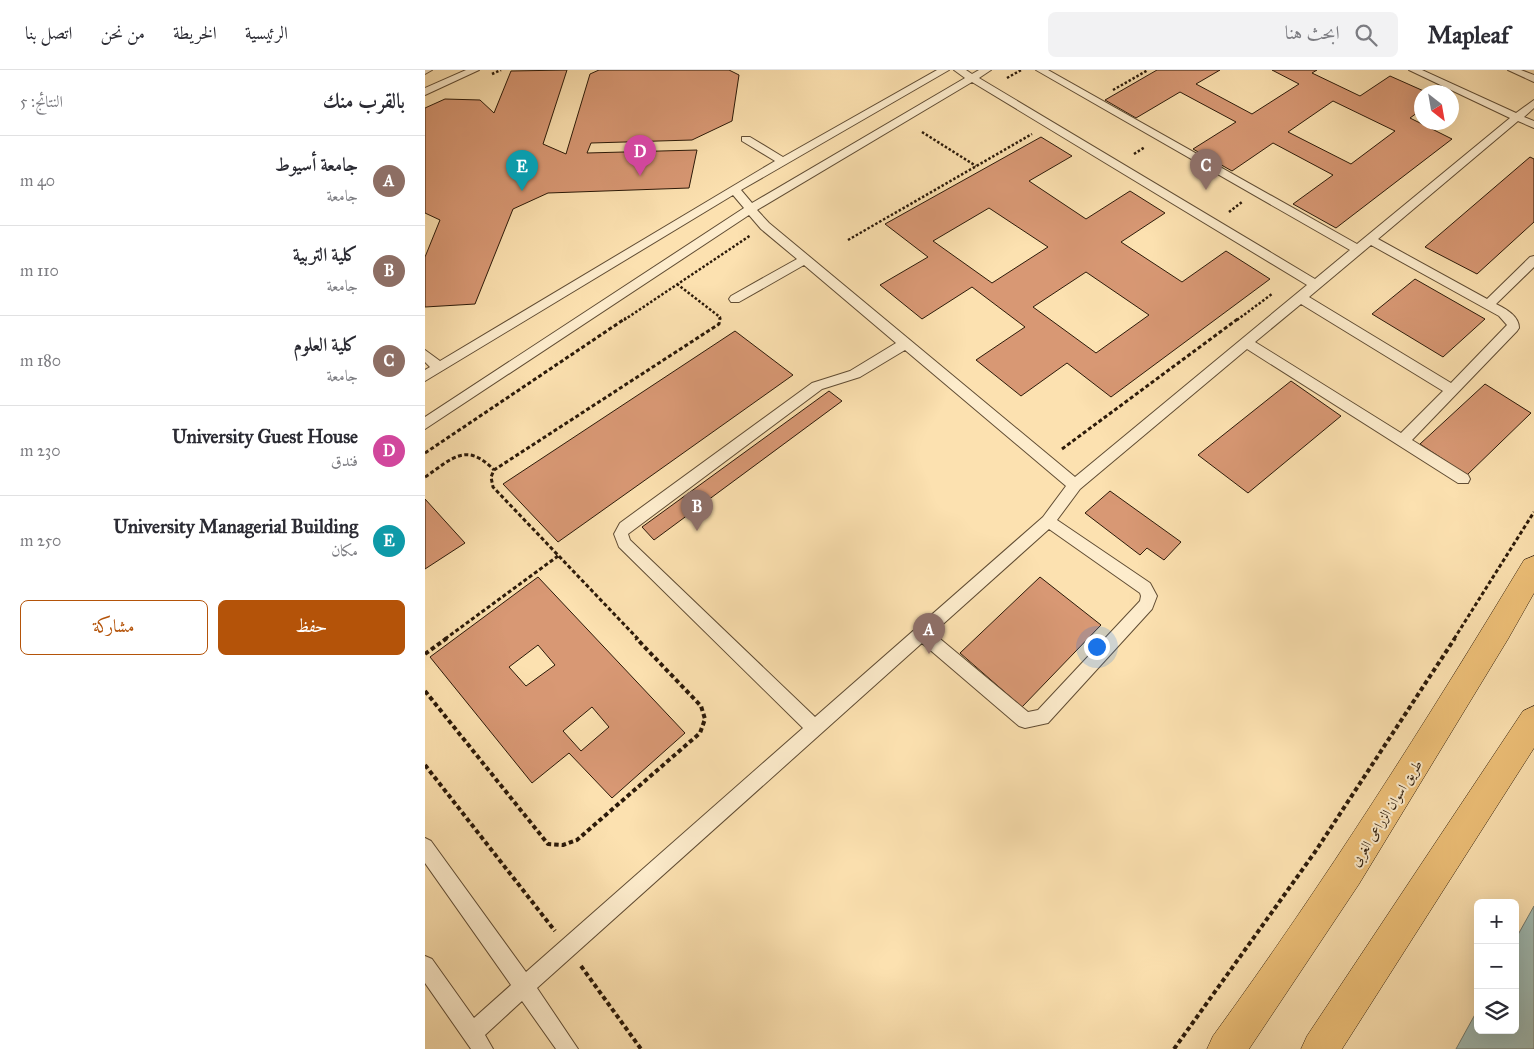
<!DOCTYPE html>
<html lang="ar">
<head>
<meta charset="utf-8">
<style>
	body { margin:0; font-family:"IM FELL Great Primer",Amiri,serif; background:#f2f2f3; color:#2b2b33; direction:rtl }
	.controls { position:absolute; right:15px; bottom:15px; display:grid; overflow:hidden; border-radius:8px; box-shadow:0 5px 20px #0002 }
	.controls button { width:45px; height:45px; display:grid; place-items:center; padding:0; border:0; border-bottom:1px solid #e1e1e2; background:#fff; color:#2b2b33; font:25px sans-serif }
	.compass { position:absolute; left:989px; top:15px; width:45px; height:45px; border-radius:50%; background:#fff; box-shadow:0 5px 20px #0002; rotate:149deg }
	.you { position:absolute; left:671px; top:576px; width:18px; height:18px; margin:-12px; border:4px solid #fff; border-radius:50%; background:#1a73e8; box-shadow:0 0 0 8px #1a73e833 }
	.badge { display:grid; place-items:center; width:32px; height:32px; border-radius:50%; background:#b45309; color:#fff; font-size:16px; font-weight:700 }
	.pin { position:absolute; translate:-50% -41px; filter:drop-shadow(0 1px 2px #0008) }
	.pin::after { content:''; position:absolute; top:26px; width:18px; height:15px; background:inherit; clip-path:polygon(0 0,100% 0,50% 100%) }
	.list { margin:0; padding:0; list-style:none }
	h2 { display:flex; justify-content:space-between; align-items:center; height:65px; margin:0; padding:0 20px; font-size:21px }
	h2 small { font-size:16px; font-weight:400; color:#7c7c81 }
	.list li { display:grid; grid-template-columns:32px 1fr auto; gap:15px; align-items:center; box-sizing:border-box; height:90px; padding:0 20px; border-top:1px solid #e1e1e2 }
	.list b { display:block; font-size:19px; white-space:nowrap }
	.list p { margin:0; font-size:16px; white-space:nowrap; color:#7c7c81 }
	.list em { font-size:16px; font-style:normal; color:#7c7c81 }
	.actions { display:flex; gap:10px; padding:15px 20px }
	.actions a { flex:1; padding:11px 0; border:1px solid #b45309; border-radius:8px; text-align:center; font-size:18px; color:#b45309 }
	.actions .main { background:#b45309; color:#fff }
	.icon { flex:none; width:28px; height:28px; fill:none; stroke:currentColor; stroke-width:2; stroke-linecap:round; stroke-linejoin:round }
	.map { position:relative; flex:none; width:1109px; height:979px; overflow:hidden; direction:ltr }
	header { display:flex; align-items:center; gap:30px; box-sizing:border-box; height:70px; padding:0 25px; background:#fff; border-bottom:1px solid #e1e1e2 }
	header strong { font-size:24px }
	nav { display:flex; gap:28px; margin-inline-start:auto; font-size:18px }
	.search { width:350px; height:45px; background:#f2f2f3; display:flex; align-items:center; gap:12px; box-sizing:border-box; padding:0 18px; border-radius:8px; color:#7c7c81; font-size:19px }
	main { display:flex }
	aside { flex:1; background:#fff }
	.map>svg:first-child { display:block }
	.water { fill:#a1bcb4; stroke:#727b70 }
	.building { fill:#d89874; stroke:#2c1a09; fill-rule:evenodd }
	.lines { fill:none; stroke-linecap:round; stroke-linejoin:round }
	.lane-casing { stroke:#604c33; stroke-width:2 }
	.primary-casing { stroke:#2c1a09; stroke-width:1 }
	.path-far2 { stroke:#2c1a09; stroke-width:2.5; stroke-dasharray:2.5 2; stroke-linecap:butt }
	.path-far1 { stroke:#2c1a09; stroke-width:3; stroke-dasharray:4 2.5; stroke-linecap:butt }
	.path { stroke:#2c1a09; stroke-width:4; stroke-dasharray:4.5 3; stroke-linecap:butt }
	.lane { fill:#fdeccc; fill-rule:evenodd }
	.primary { fill:#eec078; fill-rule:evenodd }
	.labels { text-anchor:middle; stroke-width:4; stroke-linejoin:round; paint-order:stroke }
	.street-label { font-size:14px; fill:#2c1a09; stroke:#fdeccc }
</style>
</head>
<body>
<header>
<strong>Mapleaf</strong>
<div class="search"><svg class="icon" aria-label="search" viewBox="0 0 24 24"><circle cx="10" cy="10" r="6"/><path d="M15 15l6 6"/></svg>ابحث هنا</div>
<nav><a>الرئيسية</a><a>الخريطة</a><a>من نحن</a><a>اتصل بنا</a></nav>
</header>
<main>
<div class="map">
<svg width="1109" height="979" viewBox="0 0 1109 979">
	<rect width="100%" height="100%" fill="#fce1b0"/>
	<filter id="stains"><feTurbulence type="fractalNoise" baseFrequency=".004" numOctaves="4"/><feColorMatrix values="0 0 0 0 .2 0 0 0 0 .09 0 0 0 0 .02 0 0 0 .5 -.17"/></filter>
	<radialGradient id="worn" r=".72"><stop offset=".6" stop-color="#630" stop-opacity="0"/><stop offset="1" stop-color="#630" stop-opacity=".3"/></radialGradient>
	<path class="water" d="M1109 836V979H1031L1053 939V960H1090V870Z"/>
	<path class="building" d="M142 0 118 74 141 84 165 4 174 0H304L314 5 307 51 267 70 166 73 162 83 272 80 264 118 123 123 88 139 50 234 0 237V187L15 150 0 143V38L20 29 55 30 69 43 86 1Z
		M732 0H795L771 14 827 44 874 14 847 0H892L887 3 935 26 965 6 1001 22H996V40L985 48 1027 69 911 158 868 134 908 105 848 73 807 101 768 79 811 52 755 22 711 48 680 30ZM908 31 970 61 926 94 863 62Z
		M616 67 647 86 604 111 661 149 705 121 740 143 696 172 757 212 801 181 845 209 686 327 642 293 596 326 551 290 600 257 547 217 497 249 455 215 503 187 460 154ZM564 138 623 177 567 213 508 171ZM661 202 724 245 671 283 608 237Z
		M1105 87 1109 89V152L1052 204 1000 177Z
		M990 209 1060 249 1018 287 947 244Z
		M310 261 368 305 133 472 78 414Z
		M866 311 916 346 823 423 773 385Z
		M1060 314 1106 343 1042 405 995 374Z
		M404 321 417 331 229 470 217 457Z
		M685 421 756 472 739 490 722 478 715 485 660 443Z
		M0 429 40 473 0 499Z
		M113 507 260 663 187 728 144 683 107 713 5 587ZM113 575 130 595 101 616 84 597ZM167 637 184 657 156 681 138 661Z
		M615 507 676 555 597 637 535 583Z"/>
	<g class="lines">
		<g class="lane-casing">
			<path id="lane" d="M0 0H7L0 4Z
				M41 0H54L0 25V18Z
				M512 0H524L316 120 327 133 540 8 529 0H541L547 4 554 0H566L554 8 890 209 925 180 611 0H623L932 174 1085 48 984 0H997L1091 43 1109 30V38L1099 47 1109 51V58L1093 51 953 169 1062 229 1105 187 1109 186V197L1071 234C1081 239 1094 246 1094 258L1092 261 987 370 1043 405 1045 409 1043 413H1033L822 279 655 419 632 450 725 513 732 526 727 539 623 653 600 658 594 656 497 573 112 918 153 979H131L97 931 60 965 68 979H46L0 913V886L7 889 49 948 86 915 0 793V768L6 771 101 902 378 658 194 477 189 464 195 453 387 313 425 301 471 273 379 195 314 232H306L304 229 306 226 372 189 336 159 324 145 0 359V347L319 138 308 125 0 311V300L5 297 0 292V280L15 291 350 91 317 71V67H325L358 87ZM547 12 882 215 650 407 344 153 332 140ZM946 175 1074 246 1082 255 1026 313 884 227ZM876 234 1018 321 976 363 830 272ZM480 280 641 416 618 447 390 647 205 470 203 464 397 319 435 307ZM624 459 715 523 716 526 715 531 613 640 603 642 508 563Z
				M1083 0H1096L1109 5V12Z"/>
		</g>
		<g class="primary-casing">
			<path id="primary" d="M1109 486V523L1083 569 934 814 824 979H782L788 966C900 812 1001 652 1099 490Z
				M1109 636V678L917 979H876L882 966 1098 641Z"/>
		</g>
		<path class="path-far2" d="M67 4 76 0
			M582 8 596 0
			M688 20 723 0
			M497 62 551 96
			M709 84 720 77
			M804 142 817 132
			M423 170 607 64
			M252 214 295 247V250
			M199 250 326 165
			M812 250 847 224"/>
		<path class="path-far1" d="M637 379 814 248
			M0 383 201 248
			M0 407C27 389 41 371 69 400
			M20 569 133 486
			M213 569 68 417 66 407 69 400 294 254 295 248
			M1029 569 1109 442"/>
		<path class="path" d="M0 584 22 568
			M0 621 123 774 138 775 152 770 275 663 280 649 276 636 211 568
			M0 695 130 861
			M156 896 216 979
			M749 979 890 782 1030 568"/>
		<use href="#lane" class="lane"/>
		<use href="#primary" class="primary"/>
	</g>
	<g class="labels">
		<g class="street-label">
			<text transform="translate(961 743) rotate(-58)" y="5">طريق اسوان الزراعى الغربى</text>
		</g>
	</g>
	<rect width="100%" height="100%" filter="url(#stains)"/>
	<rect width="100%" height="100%" fill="url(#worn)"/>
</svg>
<div class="controls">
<button>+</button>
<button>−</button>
<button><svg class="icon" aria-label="layers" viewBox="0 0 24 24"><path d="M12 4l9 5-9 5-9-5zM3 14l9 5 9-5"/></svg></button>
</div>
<svg class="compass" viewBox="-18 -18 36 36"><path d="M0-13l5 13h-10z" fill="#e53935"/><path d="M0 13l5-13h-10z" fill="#7c7c81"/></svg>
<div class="you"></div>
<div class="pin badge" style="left:504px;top:584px;background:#8d6e63">A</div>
<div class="pin badge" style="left:272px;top:461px;background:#8d6e63">B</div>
<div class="pin badge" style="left:781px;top:120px;background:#8d6e63">C</div>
<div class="pin badge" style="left:215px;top:106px;background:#d1479c">D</div>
<div class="pin badge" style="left:97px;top:121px;background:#0f9aa8">E</div>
</div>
<aside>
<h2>بالقرب منك<small>النتائج: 5</small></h2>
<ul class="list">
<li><span class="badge" style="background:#8d6e63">A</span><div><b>جامعة أسيوط</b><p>جامعة</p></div><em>40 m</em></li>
<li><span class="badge" style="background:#8d6e63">B</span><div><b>كلية التربية</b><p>جامعة</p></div><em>110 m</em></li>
<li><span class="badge" style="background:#8d6e63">C</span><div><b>كلية العلوم</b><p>جامعة</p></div><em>180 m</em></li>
<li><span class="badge" style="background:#d1479c">D</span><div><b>University Guest House</b><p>فندق</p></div><em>230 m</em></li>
<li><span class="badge" style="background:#0f9aa8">E</span><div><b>University Managerial Building</b><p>مكان</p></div><em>250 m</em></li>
</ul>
<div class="actions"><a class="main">حفظ</a><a>مشاركة</a></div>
</aside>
</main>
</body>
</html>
